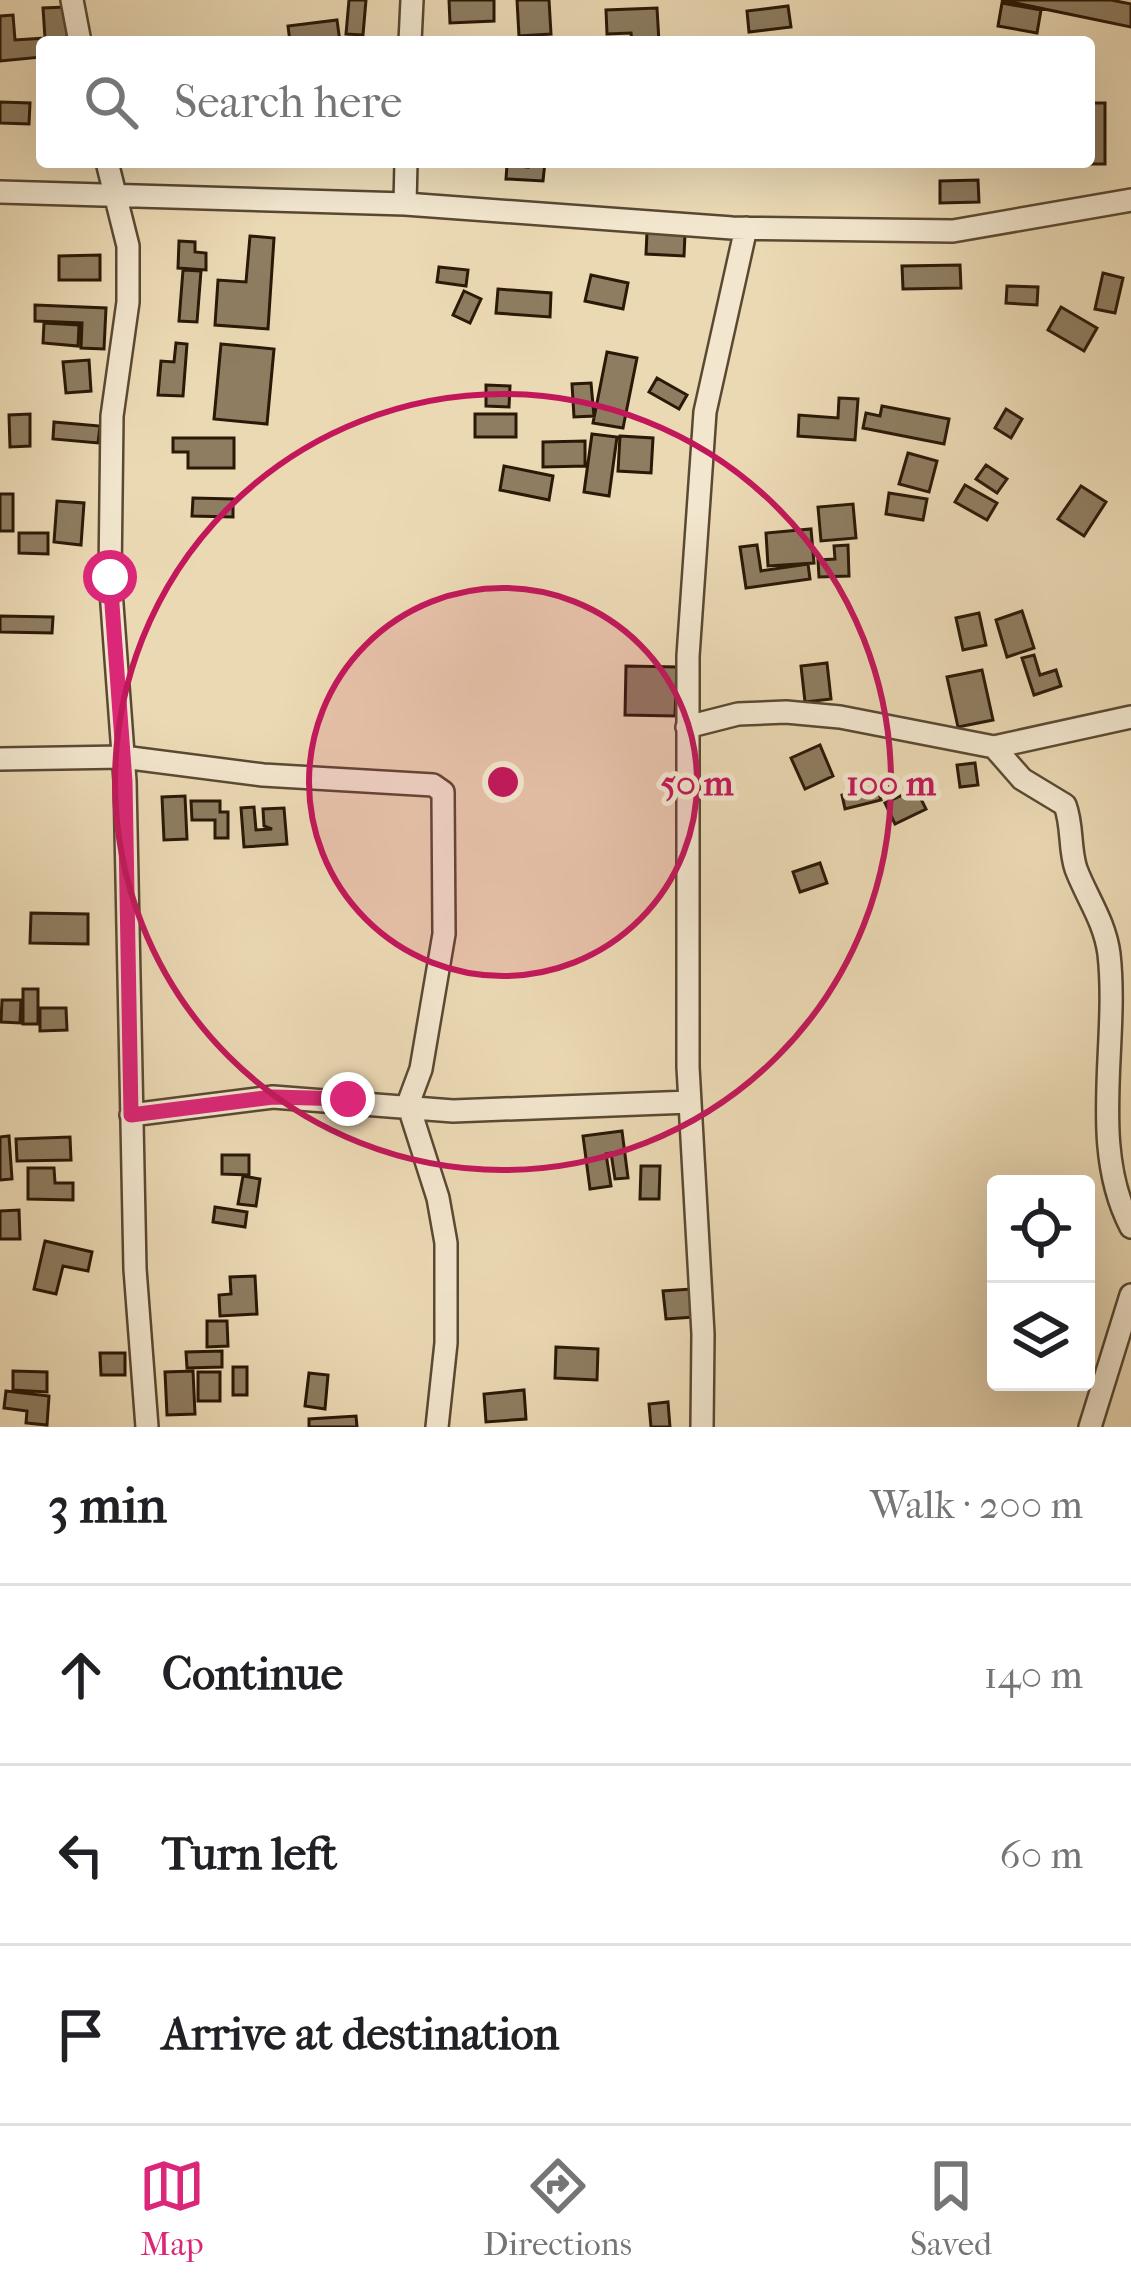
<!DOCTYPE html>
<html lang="en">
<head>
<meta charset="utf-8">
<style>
	body { margin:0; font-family:"IM FELL French Canon",serif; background:#f2f2f2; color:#202124 }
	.controls { position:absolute; right:36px; bottom:36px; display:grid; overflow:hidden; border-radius:12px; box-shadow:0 12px 48px #0002 }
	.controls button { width:108px; height:108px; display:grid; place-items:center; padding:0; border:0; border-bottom:3px solid #e0e0e0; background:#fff; color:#202124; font:60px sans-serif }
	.stop { position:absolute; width:36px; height:36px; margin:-27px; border:9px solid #db2777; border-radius:50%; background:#fff }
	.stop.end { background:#db2777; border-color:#fff; box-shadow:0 3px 12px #0008 }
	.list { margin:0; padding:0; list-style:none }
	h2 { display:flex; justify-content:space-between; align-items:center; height:156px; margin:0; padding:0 48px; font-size:51px }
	h2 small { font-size:39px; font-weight:400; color:#757577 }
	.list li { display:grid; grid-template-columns:78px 1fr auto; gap:36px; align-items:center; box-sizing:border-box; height:180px; padding:0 48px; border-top:3px solid #e0e0e0 }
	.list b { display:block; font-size:45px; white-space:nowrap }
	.list em { font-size:39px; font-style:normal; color:#757577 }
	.icon { flex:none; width:66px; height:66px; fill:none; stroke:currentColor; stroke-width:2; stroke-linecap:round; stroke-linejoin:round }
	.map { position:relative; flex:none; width:1131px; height:1427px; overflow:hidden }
	.search { position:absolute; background:#fff; box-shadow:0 12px 48px #0002; left:36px; right:36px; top:36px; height:132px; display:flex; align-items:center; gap:30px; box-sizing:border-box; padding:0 42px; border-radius:12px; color:#757577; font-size:45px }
	.sheet { height:696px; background:#fff }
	nav { display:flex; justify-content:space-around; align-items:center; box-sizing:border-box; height:168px; border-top:3px solid #e0e0e0; background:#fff; font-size:33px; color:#757577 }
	nav a { display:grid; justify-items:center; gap:6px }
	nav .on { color:#db2777 }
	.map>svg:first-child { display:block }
	.building { fill:#8e7d61; stroke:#2a1907; stroke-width:3 }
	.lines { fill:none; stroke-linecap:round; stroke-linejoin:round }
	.street-casing { stroke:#5a4932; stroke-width:26 }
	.street { stroke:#f2e6ce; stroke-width:21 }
	.route { stroke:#db2777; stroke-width:15 }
	.ring { fill:none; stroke:#c2185b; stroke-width:6 }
	.centre { fill:#c2185b; stroke:#f2e6ce; stroke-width:6 }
	.ring-label { font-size:36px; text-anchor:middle; font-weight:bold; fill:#c2185b; stroke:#f2e6ce; stroke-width:10; stroke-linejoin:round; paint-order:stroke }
</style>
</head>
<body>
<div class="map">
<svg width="1131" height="1427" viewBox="0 0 1131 1427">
	<rect width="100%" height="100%" fill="#ebd9b4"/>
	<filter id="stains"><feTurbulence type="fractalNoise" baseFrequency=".00167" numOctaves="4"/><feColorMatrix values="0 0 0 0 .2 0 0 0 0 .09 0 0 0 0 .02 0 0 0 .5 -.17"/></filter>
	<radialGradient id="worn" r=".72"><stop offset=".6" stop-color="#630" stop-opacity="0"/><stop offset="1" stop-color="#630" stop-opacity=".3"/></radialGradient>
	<path class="building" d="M349 0H366L363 35 346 34Z
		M449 0H494V21L450 23Z
		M517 0H549L551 34 519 36Z
		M1001 0H1111L1131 4V27Z
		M1002 3 1041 10 1037 33 998 26Z
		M788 6 791 27 749 32 747 11Z
		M65 7 68 42H42V57L0 61V16L13 15 15 40 45 38 43 8Z
		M657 8 659 42H632L631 33 607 34 606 10Z
		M337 20 340 42H290L288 26Z
		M0 102 30 103 29 124 0 123Z
		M1089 103H1105V164H1075L1089 162Z
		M528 162H545L543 181 506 179 507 165 528 167Z
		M978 180 979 202 940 203V181Z
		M647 232 685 234 684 256 646 254Z
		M250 236 274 238 268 329 215 325 218 280 246 282Z
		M179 241 195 242V252L206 253V270L178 268Z
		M100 255V280H59V256Z
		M960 265 961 288 903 289 902 266Z
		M439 267 468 270 466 286 437 282Z
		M183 270 201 271 197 322 179 321Z
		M1103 273 1123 278 1115 313 1095 309Z
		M591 275 628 283 623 309 585 301Z
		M1007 286 1038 287 1037 305 1006 303Z
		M498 289 551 293 550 317 496 313Z
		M464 291 481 299 470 323 453 315Z
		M35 305 106 308 104 349 81 348 82 323 35 321Z
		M1061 307 1097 328 1084 351 1048 330Z
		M44 323 79 325 78 346 43 343Z
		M176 343 187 344 183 396 158 395 161 361 174 362Z
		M221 344 274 349 267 424 214 419Z
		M607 352 637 358 623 428 593 423Z
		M89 360 91 391 66 393 63 362Z
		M657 378 687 395 679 409 649 392Z
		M591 383 594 416 574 417 572 384Z
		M486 385 510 386 509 407 486 406Z
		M839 398 858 399 855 440 798 436 799 415 838 418Z
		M882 406 949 419 944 444 863 428 866 413 880 416Z
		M1006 409 1022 419 1011 438 995 428Z
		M30 414V446L10 447 9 415Z
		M475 414H516V437H475Z
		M54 422 100 426 98 443 53 439Z
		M592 434 617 437 609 496 584 492Z
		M620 436 653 438 651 473 618 471Z
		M173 438H234V468H188V452H173Z
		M585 441V466L543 467V442Z
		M908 453 937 461 929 492 899 484Z
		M986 465 1007 479 997 493 976 479Z
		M504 466 553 476 549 500 500 490Z
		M965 485 997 503 987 520 955 502Z
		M1081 486 1106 502 1084 536 1058 519Z
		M889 493 927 499 923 520 886 514Z
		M0 494H13V531H0Z
		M193 498 233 499V517L192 516Z
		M57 501 84 503 81 545 54 542Z
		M853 504 856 538 821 541 818 507Z
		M811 529 814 563 768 566 766 533Z
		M19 533H48V554L19 553Z
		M757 545 761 571 808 564 810 579 746 588 740 547Z
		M848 545 849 576 819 577 818 560 835 559 834 546Z
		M1022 611 1034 648 1007 657 996 620Z
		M979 613 986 645 963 650 956 618Z
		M0 616 53 617 52 633 0 632Z
		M1034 655 1040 675 1056 670 1061 686 1034 695 1022 658Z
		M827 663 831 699 805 702 801 666Z
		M626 666 677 667 675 716 625 715Z
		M982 670 993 720 958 727 947 677Z
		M820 745 833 776 805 789 791 758Z
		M975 763 978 785 960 787 957 765Z
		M877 786 881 800 845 809 842 795Z
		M916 789 926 809 895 824 885 803Z
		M185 796 187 839 164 840 162 797Z
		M191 801H220V812H228V838H215V820H192Z
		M254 807 256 830 272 829 264 826 263 809 284 808 287 844 244 847 241 808Z
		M820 863 827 883 800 892 793 872Z
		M31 913 88 914V944L30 943Z
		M23 989H38V1024H23Z
		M2 1000H21L20 1023 1 1022Z
		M40 1008H66L67 1030 40 1031Z
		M622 1131 628 1178 615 1179 611 1153 606 1154 611 1186 590 1189 583 1136Z
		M9 1136 12 1179 0 1180V1137Z
		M70 1137 71 1160 17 1161 16 1139Z
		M222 1155H249V1175L222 1174Z
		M641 1166H660L659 1199H640Z
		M28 1168H54L55 1183H73V1200L28 1199Z
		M243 1176 260 1179 256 1206 238 1204Z
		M215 1207 247 1212 245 1227 213 1222Z
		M19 1210 20 1239H0V1211Z
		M45 1241 92 1252 88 1271 63 1266 56 1294 34 1289Z
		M255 1276 257 1314 220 1316 219 1295 231 1294 230 1277Z
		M691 1289 694 1317 666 1319 663 1291Z
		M207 1321H227L228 1346 207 1347Z
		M556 1347 598 1349 597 1380 555 1378Z
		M222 1351V1367L187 1368 186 1352Z
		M100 1353H125V1375H101Z
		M233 1367H247V1395H233Z
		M13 1371 47 1372V1392L13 1390Z
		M193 1371 195 1414 167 1415 165 1372Z
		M198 1372H220V1401H198Z
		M309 1373 328 1375 325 1409 305 1406Z
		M524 1390 526 1419 486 1422 484 1394Z
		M6 1391 49 1396 47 1425 26 1423 27 1411 4 1408Z
		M668 1402 670 1427H651L649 1404Z
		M356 1416 357 1427H309V1419Z"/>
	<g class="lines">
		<g class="street-casing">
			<path id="street" d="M72 0 80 42
				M410 42 412 0
				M107 162 128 246V302L112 416 110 577 125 781 135 1269 147 1427
				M0 192 405 204 732 228 953 231 1131 200
				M405 204 406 162
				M687 727 738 714 786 712 840 717 994 747 1131 717
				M994 747 1022 779 1065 805C1073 826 1069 848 1076 869 1087 898 1105 922 1109 954 1119 1044 1088 1145 1131 1227
				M0 759 123 757 263 775 433 785 443 792 444 934 421 1069 408 1104 438 1198 446 1243V1343L437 1427
				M131 1115 273 1097 453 1111 690 1102
				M702 1427 703 1334 688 1067V656L705 412 746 228
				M1090 1427 1131 1295"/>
		</g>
		<use href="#street" class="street"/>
	</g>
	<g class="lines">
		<path class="route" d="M110 577 125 782 131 1115 273 1097 348 1099"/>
	</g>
	<circle cx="503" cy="782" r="194" fill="#c2185b" fill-opacity=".12"/>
	<g class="ring">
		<circle cx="503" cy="782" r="194"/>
		<circle cx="503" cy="782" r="388"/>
	</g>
	<circle cx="503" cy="782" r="18" class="centre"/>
	<g class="ring-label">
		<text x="697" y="795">50 m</text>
		<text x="891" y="795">100 m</text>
	</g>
	<rect width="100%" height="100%" filter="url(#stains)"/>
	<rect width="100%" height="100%" fill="url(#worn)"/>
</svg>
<div class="controls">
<button><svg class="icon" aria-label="locate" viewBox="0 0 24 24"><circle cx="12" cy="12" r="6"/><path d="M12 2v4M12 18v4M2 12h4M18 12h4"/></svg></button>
<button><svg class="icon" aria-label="layers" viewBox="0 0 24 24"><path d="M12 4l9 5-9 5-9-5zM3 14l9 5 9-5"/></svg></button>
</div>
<div class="stop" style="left:110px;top:577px"></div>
<div class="stop end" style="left:348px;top:1099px"></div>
<div class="search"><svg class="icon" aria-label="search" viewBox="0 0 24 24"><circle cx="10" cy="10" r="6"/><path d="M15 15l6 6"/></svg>Search here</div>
</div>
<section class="sheet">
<h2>3 min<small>Walk · 200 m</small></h2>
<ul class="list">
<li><svg class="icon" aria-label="ahead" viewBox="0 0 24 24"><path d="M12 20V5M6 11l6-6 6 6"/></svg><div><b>Continue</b></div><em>140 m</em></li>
<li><svg class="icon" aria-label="left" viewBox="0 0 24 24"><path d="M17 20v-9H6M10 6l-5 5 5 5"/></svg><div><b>Turn left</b></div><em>60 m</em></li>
<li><svg class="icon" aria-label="arrive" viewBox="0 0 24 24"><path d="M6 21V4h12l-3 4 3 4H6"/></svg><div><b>Arrive at destination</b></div></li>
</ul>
</section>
<nav>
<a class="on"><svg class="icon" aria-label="map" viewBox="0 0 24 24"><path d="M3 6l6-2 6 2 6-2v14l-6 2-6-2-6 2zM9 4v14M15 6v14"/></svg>Map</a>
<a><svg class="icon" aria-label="directions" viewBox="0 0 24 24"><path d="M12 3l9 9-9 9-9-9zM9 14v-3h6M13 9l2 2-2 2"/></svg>Directions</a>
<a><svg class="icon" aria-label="saved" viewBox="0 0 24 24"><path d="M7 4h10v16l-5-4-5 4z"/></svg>Saved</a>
</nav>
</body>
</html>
